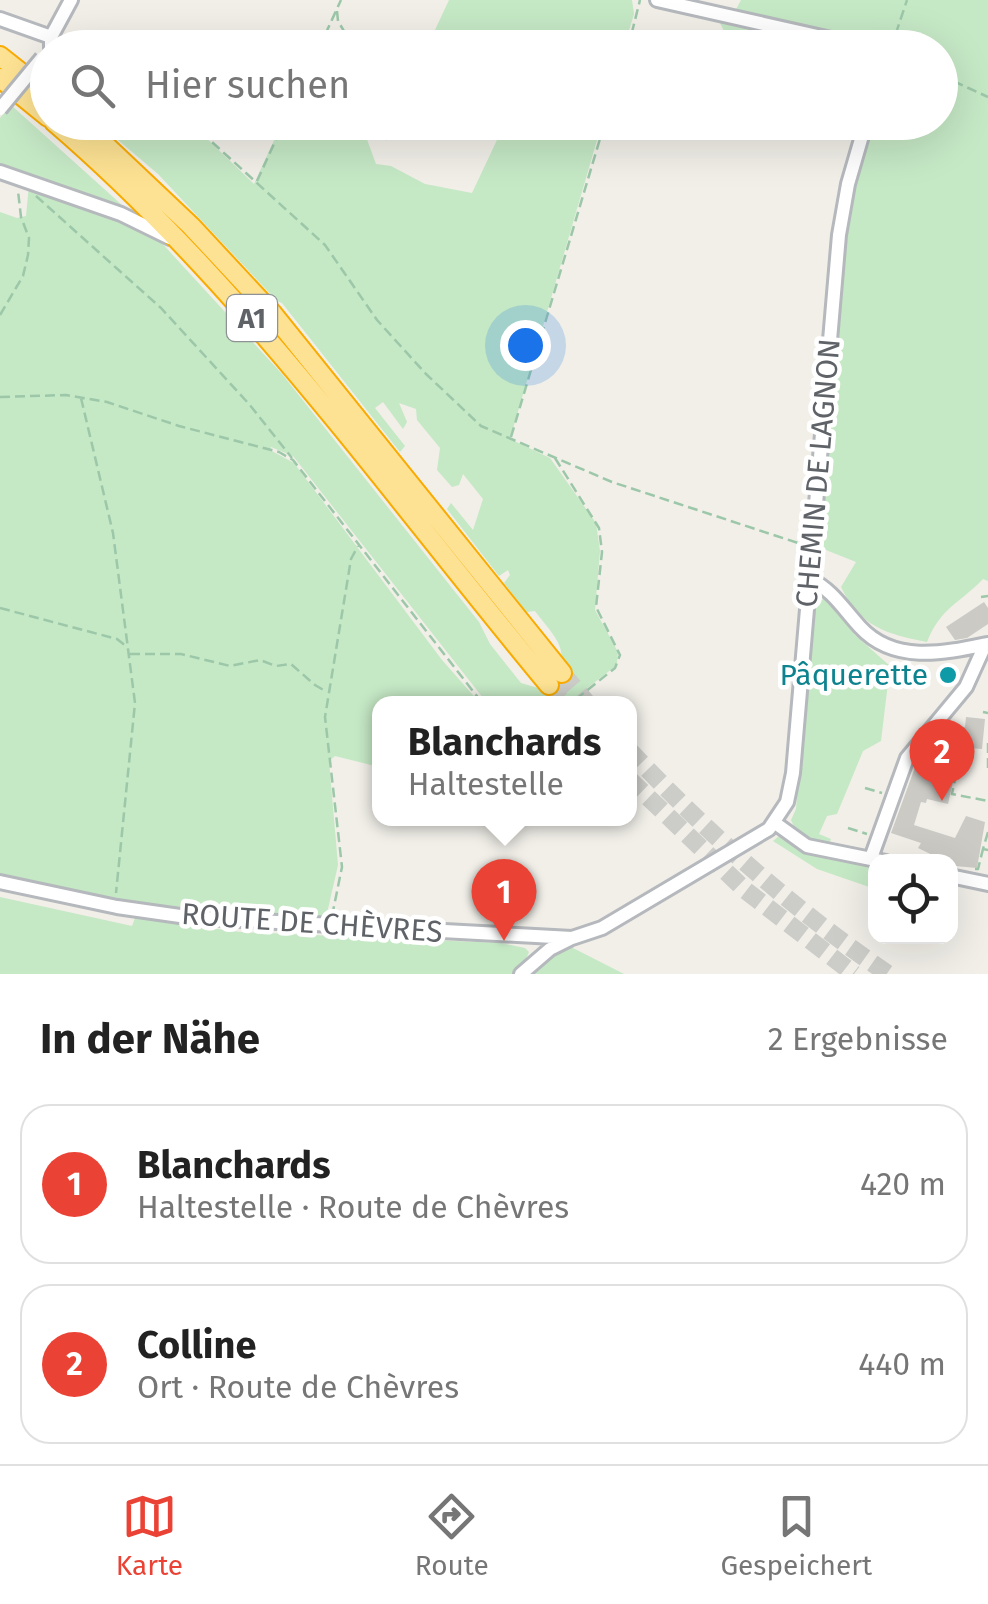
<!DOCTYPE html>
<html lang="de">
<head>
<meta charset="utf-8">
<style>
	body { margin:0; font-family:"Fira Sans",sans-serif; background:#f2f2f2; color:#222 }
	.controls { position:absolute; right:30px; bottom:30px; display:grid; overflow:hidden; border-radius:20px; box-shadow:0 10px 40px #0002 }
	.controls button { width:90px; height:90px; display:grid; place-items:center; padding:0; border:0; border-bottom:2px solid #e0e0e0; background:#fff; color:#222; font:50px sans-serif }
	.you { position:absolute; left:525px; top:345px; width:35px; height:35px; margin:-25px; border:8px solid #fff; border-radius:50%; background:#1a73e8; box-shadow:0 0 0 15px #1a73e833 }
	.badge { display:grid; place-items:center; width:65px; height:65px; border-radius:50%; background:#ea4335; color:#fff; font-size:32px; font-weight:700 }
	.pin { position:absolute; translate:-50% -82px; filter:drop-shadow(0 2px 5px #0008) }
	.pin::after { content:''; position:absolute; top:52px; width:35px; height:30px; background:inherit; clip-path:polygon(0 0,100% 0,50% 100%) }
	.popup { position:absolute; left:372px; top:696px; width:265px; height:130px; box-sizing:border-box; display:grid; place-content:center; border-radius:20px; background:#fff; filter:drop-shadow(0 2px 8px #0005); font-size:32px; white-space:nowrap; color:#767676 }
	.popup b { font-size:38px; color:#222 }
	.popup::after { content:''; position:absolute; left:50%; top:100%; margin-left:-20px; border:20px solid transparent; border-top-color:#fff }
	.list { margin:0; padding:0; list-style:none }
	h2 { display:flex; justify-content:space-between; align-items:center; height:130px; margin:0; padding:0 40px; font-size:42px }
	h2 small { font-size:32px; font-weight:400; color:#767676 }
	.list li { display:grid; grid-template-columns:65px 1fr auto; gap:30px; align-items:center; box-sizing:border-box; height:160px; margin:0 20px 20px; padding:0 20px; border:2px solid #e0e0e0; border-radius:30px }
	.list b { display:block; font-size:38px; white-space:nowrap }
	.list p { margin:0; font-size:32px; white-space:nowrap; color:#767676 }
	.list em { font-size:32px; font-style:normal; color:#767676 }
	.icon { flex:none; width:55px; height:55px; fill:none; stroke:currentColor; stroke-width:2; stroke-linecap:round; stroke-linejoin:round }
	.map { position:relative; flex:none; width:988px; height:974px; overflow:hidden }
	.search { position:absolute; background:#fff; box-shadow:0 10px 40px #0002; left:30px; right:30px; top:30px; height:110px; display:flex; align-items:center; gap:25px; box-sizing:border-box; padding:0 35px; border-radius:55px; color:#767676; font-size:38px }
	.sheet { height:490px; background:#fff }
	nav { display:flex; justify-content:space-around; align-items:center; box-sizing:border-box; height:140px; border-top:2px solid #e0e0e0; background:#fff; font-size:28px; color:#767676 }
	nav a { display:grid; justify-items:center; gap:5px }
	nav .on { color:#ea4335 }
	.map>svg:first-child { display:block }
	.green { fill:#c5e8c5 }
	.building { fill:#cccac5 }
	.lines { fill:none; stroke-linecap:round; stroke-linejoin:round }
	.highway-tunnel { stroke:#ccccc8; stroke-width:18; stroke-dasharray:18 9; stroke-linecap:butt }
	.minor-casing { stroke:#b5b8bc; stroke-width:18 }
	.highway-casing { stroke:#f9ab00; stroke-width:22 }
	.path { stroke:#9cc7a9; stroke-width:2.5; stroke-dasharray:10 5; stroke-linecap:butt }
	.minor { stroke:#fff; stroke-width:12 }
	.highway { stroke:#fde293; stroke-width:18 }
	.minor-bridge-casing { stroke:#b5b8bc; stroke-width:18; stroke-linecap:butt }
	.minor-bridge { stroke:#fff; stroke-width:12 }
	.culture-dot { fill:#0f9aa8; stroke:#fff; stroke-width:4 }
	.labels { text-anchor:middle; stroke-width:9; stroke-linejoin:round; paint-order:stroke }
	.shield { fill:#fff; stroke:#8f9295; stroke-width:2.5 }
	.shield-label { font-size:28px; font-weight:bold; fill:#5f6368 }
	.street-label { font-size:30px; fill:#5f6368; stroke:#fff }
	.culture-label { font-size:30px; fill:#0d838f; stroke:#fff; text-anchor:end }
</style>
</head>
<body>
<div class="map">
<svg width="988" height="974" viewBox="0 0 988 974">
	<rect width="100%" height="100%" fill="#f1efe8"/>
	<path class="green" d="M449 0H632L634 14 624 47H427Z
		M741 0H988V581L983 579C959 604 941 607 927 642 887 634 860 627 841 587L856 562 816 546C828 405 831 259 871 123L940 122V48L795 47 724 31 718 19 730 21Z
		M11 105 133 215 0 166V118Z
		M98 123H186L199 131 254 184 282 123H361L376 164 391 166 425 184 472 193 505 123H602L510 439 550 458 596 523 600 551 595 610 618 652 617 663 613 668 568 703H487L293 456 271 447 270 450 294 463 442 660 480 703 379 704V767L335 756 329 761 338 865 325 922 187 913 126 904 0 877V212L17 218 26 216 29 185 135 226 159 240 282 374 479 622 490 644 521 683 545 690 552 675 555 676C573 650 551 633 535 611L526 612 504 583 510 575 508 570 499 576 447 509 451 503 473 530 483 499 463 474 459 485 452 487 437 470 440 448 417 420 416 409 399 403 407 422 403 429 383 402 375 408 405 446 400 452 282 303 277 301 158 174Z
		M827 598 855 635 890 666 881 741 863 751 837 814 827 816 819 834 831 839 828 846 799 837 791 820 796 809 811 610 816 601Z
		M779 836 811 853 875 864V889L817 869 773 841Z
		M0 897 132 926 135 918 240 932 501 943 525 948 529 952 523 966 514 974H0Z
		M571 947 624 974H528L553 955Z"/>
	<path class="building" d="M984 602 988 608V624L967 638 955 640 946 627Z
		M966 717 985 719 982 749 945 746 949 725 965 727Z
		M917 762 934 765 931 777 953 782 948 804 927 799 926 803 921 802 914 825 955 838 966 816 985 822 977 868 955 866 918 848 921 843 891 833Z"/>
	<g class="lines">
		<path class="highway-tunnel" d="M562 673 588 704
			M549 685 564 704
			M629 750C708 834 793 909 888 974
			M629 779 745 890 854 974"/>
		<g class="minor-casing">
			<path id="minor" d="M657 0 871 48
				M0 19 51 37
				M51 48V37L71 0
				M0 172 121 214 170 238
				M809 578C834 592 841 606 860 627 894 664 944 653 987 644
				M775 823 807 846 886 862
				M871 858 907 758 966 687 985 645
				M950 876 988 884
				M0 882 117 907 187 917 572 938 602 928 769 829 787 802 793 773 839 235 848 184 866 122
				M521 974 550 949 570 939"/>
		</g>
		<g class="highway-casing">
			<path id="highway" d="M0 56 48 94
				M0 78 48 117
				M54 122C246 287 388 492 549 685
				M81 122 191 226 272 313 562 673"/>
		</g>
		<path class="path" d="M337 11 338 21 354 48
			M319 48 341 0
			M628 48 640 0
			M891 48 907 0
			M940 75 988 97
			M190 122 325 245 377 320 426 374 481 426 612 482 801 544
			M382 122 387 140
			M257 181 284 122
			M36 196 161 308 249 404 292 458
			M0 315 23 276 28 255 29 238 21 217 18 191
			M0 397 66 395 107 402 179 426 279 452 293 460 483 704
			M81 398 113 533 135 703 116 893
			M511 437 605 122
			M555 458 599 528 602 552 596 607 620 655 615 668 570 704
			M981 597 988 596
			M0 608 117 639 127 647
			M130 654H181L230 666 260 660 276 666 291 664 315 685 327 692
			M983 712 988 713
			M988 743V770
			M946 746 957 769 952 794 988 801
			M865 788 882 793
			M848 828 867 834
			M988 832 983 849 988 850
			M975 869H978L983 849
			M332 916 342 867 325 717 351 559 358 546"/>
		<use href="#minor" class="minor"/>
		<use href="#highway" class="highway"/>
		<g class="minor-bridge-casing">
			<path id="minor-bridge" d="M0 109 42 58"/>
		</g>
		<use href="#minor-bridge" class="minor-bridge"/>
	</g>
	<circle class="culture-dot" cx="948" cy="675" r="10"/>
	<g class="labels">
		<rect class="shield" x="227" y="295" width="50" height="46" rx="8"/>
		<g class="shield-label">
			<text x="252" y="328">A1</text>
		</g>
		<g class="street-label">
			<text transform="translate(818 473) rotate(-85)" y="10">CHEMIN DE LAGNON</text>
			<text transform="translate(312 923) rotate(4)" y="10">ROUTE DE CHÈVRES</text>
		</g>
		<g class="culture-label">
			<text x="928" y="685">Pâquerette</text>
		</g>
	</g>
</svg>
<div class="controls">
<button><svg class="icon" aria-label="locate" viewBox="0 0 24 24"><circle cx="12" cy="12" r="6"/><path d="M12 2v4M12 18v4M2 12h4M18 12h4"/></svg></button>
</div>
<div class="you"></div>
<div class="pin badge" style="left:504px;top:941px">1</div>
<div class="popup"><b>Blanchards</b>Haltestelle</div>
<div class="pin badge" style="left:942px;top:801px">2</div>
<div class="search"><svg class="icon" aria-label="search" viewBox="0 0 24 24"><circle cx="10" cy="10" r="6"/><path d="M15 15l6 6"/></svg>Hier suchen</div>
</div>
<section class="sheet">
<h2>In der Nähe<small>2 Ergebnisse</small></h2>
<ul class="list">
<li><span class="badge">1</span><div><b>Blanchards</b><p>Haltestelle · Route de Chèvres</p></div><em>420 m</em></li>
<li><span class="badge">2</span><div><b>Colline</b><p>Ort · Route de Chèvres</p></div><em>440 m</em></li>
</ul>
</section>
<nav>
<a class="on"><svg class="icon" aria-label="map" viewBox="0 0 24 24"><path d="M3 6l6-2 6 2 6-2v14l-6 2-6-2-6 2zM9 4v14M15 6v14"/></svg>Karte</a>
<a><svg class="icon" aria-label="directions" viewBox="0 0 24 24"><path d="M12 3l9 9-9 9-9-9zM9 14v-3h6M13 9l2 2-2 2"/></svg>Route</a>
<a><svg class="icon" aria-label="saved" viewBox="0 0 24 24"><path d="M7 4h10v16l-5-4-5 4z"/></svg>Gespeichert</a>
</nav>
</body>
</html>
